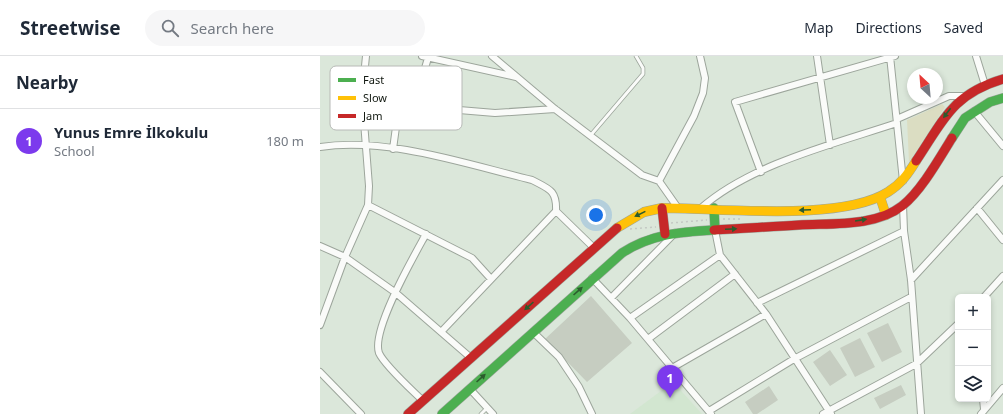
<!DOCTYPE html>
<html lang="en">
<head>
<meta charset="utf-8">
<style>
	body { margin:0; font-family:"Noto Sans",sans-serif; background:#f6f6f7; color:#1f2937 }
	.controls { position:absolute; right:12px; bottom:12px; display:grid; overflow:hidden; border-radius:6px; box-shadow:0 2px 6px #0003 }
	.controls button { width:36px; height:36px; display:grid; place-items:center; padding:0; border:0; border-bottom:1px solid #e0e1e3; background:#fff; color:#1f2937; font:20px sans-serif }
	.compass { position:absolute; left:587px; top:12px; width:36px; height:36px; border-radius:50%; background:#fff; box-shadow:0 2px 6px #0003; rotate:334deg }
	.you { position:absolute; left:276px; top:159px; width:14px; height:14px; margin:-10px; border:3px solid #fff; border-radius:50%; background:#1a73e8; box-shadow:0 0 0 6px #1a73e833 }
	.badge { display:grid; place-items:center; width:26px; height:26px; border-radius:50%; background:#7c3aed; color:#fff; font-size:13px; font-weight:700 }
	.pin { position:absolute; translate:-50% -33px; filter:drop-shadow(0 1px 2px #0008) }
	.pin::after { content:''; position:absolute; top:21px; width:14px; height:12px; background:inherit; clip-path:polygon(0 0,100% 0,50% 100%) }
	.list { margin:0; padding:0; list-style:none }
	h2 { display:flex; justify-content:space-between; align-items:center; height:52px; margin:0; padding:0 16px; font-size:17px }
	h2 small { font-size:13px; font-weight:400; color:#747a83 }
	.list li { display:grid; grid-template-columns:26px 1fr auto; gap:12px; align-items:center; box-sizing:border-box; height:64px; padding:0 16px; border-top:1px solid #e0e1e3 }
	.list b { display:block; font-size:15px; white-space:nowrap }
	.list p { margin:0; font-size:13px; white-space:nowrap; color:#747a83 }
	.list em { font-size:13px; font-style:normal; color:#747a83 }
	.icon { flex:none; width:22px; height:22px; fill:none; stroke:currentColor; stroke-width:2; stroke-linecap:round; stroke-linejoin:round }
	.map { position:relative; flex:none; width:683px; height:358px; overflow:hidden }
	header { display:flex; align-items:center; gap:24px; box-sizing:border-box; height:56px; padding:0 20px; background:#fff; border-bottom:1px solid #e0e1e3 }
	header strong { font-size:19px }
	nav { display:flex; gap:22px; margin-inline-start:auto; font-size:14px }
	.search { width:280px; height:36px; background:#f6f6f7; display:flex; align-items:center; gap:10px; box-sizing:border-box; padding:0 14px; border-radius:22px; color:#747a83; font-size:15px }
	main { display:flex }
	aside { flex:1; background:#fff }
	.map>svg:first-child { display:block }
	.built { fill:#d2e6d0 }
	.green { fill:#dbddc2 }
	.building { fill:#c6cdc1 }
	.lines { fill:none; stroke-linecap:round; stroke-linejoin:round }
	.lane-casing { stroke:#9ca59b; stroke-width:4.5 }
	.street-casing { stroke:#9ca59b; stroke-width:8 }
	.fast-casing { stroke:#9ca59b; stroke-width:10 }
	.slow-casing { stroke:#9ca59b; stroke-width:10 }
	.jam-casing { stroke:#9ca59b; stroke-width:10 }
	.path { stroke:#c4c9c4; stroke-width:1.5; stroke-dasharray:2 3; stroke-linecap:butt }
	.lane { stroke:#fafbf9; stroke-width:3 }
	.street { stroke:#fafbf9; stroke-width:6 }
	.fast { stroke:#4caf50; stroke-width:9 }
	.slow { stroke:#ffc107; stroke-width:9 }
	.jam { stroke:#c62828; stroke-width:9 }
	.oneway { fill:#2c5c2d }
	.key { fill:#fff; stroke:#b8bab7; stroke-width:1 }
	.key-label { font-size:11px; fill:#111810 }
</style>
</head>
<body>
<header>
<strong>Streetwise</strong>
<div class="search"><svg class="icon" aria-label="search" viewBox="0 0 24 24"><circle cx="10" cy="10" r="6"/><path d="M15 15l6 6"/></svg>Search here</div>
<nav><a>Map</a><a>Directions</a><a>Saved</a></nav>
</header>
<main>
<aside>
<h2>Nearby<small></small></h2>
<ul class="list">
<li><span class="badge">1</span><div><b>Yunus Emre İlkokulu</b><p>School</p></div><em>180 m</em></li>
</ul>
</aside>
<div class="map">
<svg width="683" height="358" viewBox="0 0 683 358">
	<rect width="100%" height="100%" fill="#dbe7da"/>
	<path class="built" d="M353 326 382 358H310Z"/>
	<path class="green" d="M622 48 625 51 589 106 587 64Z"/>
	<path class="building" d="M271 240 312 287 267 326 225 283Z
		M568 267 582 296 562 306 547 277Z
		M540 282 555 311 535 321 520 292Z
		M510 294 527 319 510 330 493 306Z
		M581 329 586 339 560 353 554 342Z
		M449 330 458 344 437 358H433L425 346Z"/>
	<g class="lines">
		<g class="lane-casing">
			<path id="lane" d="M270 80 323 18V12L316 0
				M161 358 167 352"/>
		</g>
		<g class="street-casing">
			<path id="street" d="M102 0 196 21
				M172 0 235 53 322 119 339 125 358 152
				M497 0 510 89
				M570 0 583 125
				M656 0 665 29
				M42 40 79 49 175 57 235 53
				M94 49 108 2
				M654 55 683 90
				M577 63 629 40H643
				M0 91C68 81 146 108 212 124 229 133 237 134 236 155L121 276
				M73 93 79 49
				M441 116 415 46 575 0
				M339 125 374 60 383 37 385 22 380 0
				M48 149 152 202 171 223
				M583 149 584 175 591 224 601 358
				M381 152C431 108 514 88 577 67
				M657 152 683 184
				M236 155 274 192
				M395 174 400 199 446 258 511 358
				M0 190 25 201 76 237 151 302
				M272 222 310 262 391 358
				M591 224 683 124
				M664 241 683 220
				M291 242 355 177
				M437 247 584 175
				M310 262 400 199
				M0 269 25 201 48 149 49 130 42 40 46 0
				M213 276 239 301 259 331 272 358
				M328 283 415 218
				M352 312 446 258
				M0 316 41 358
				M150 333 173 358
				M663 343 664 353
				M103 345C92 334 65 310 59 297 51 274 94 200 106 178
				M389 355 474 303 591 241
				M503 358 596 308 638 268
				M661 358 683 332"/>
		</g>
		<g class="fast-casing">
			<path id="fast" d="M632 82 645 62 670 46 683 42
				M394 152 395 174
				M122 358 302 197C331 178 360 176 394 174"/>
		</g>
		<g class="slow-casing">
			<path id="slow" d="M560 141 566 159
				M297 172 324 156 342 152C399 152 521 166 568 136 581 128 588 118 596 105"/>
		</g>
		<g class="jam-casing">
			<path id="jam" d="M596 105C623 65 632 38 683 23
				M342 152 345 178
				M394 174C422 172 450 171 479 169 511 167 555 171 582 150 601 135 619 103 632 82
				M88 358 297 172"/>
		</g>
		<path class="path" d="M403 163H421
			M351 167 387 164
			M310 173 336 171"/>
		<use href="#lane" class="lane"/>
		<use href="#street" class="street"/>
		<use href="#fast" class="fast"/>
		<use href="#slow" class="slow"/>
		<use href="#jam" class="jam"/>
	</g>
	<defs><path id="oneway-solid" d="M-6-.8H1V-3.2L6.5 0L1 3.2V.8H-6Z"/></defs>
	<g class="oneway">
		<use href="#oneway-solid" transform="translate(627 57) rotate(127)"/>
		<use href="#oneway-solid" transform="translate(485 154) rotate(177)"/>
		<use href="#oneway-solid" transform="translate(320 158) rotate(154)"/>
		<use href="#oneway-solid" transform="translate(541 164) rotate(-9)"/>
		<use href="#oneway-solid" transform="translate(411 173) rotate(-3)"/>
		<use href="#oneway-solid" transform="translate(258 235) rotate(-42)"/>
		<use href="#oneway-solid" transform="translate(209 250) rotate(138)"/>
		<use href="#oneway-solid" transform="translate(161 322) rotate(-42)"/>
	</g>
	<rect x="10" y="10" width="132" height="64" rx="6" class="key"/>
	<rect x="18" y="22" width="18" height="4" fill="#4caf50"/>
	<rect x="18" y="40" width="18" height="4" fill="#ffc107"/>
	<rect x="18" y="58" width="18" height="4" fill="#c62828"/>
	<g class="key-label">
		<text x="43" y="28">Fast</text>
		<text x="43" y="46">Slow</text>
		<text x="43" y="64">Jam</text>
	</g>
</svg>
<div class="controls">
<button>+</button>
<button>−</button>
<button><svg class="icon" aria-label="layers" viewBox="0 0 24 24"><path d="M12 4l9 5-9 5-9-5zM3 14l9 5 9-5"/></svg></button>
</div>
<svg class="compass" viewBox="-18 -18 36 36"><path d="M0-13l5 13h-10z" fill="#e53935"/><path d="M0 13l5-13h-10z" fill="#747a83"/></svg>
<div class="you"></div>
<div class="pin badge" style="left:350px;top:342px">1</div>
</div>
</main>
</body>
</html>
